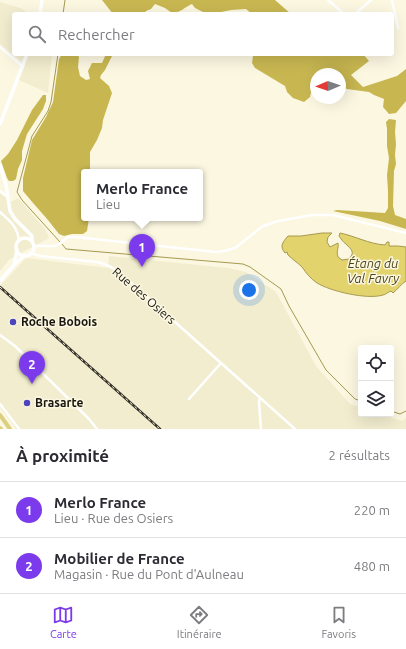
<!DOCTYPE html>
<html lang="fr">
<head>
<meta charset="utf-8">
<style>
	body { margin:0; font-family:Ubuntu,sans-serif; background:#f2f2f3; color:#2b2b33 }
	.controls { position:absolute; right:12px; bottom:12px; display:grid; overflow:hidden; border-radius:4px; box-shadow:0 4px 16px #0002 }
	.controls button { width:36px; height:36px; display:grid; place-items:center; padding:0; border:0; border-bottom:1px solid #e1e1e2; background:#fff; color:#2b2b33; font:20px sans-serif }
	.compass { position:absolute; left:310px; top:68px; width:36px; height:36px; border-radius:50%; background:#fff; box-shadow:0 4px 16px #0002; rotate:268deg }
	.you { position:absolute; left:249px; top:290px; width:14px; height:14px; margin:-10px; border:3px solid #fff; border-radius:50%; background:#1a73e8; box-shadow:0 0 0 6px #1a73e833 }
	.badge { display:grid; place-items:center; width:26px; height:26px; border-radius:50%; background:#7c3aed; color:#fff; font-size:13px; font-weight:700 }
	.pin { position:absolute; translate:-50% -33px; filter:drop-shadow(0 1px 2px #0008) }
	.pin::after { content:''; position:absolute; top:21px; width:14px; height:12px; background:inherit; clip-path:polygon(0 0,100% 0,50% 100%) }
	.popup { position:absolute; left:81px; top:169px; width:122px; height:52px; box-sizing:border-box; display:grid; place-content:center; border-radius:4px; background:#fff; filter:drop-shadow(0 1px 3px #0005); font-size:13px; white-space:nowrap; color:#7c7c81 }
	.popup b { font-size:15px; color:#2b2b33 }
	.popup::after { content:''; position:absolute; left:50%; top:100%; margin-left:-8px; border:8px solid transparent; border-top-color:#fff }
	.list { margin:0; padding:0; list-style:none }
	h2 { display:flex; justify-content:space-between; align-items:center; height:52px; margin:0; padding:0 16px; font-size:17px }
	h2 small { font-size:13px; font-weight:400; color:#7c7c81 }
	.list li { display:grid; grid-template-columns:26px 1fr auto; gap:12px; align-items:center; box-sizing:border-box; height:56px; padding:0 16px; border-top:1px solid #e1e1e2 }
	.list b { display:block; font-size:15px; white-space:nowrap }
	.list p { margin:0; font-size:13px; white-space:nowrap; color:#7c7c81 }
	.list em { font-size:13px; font-style:normal; color:#7c7c81 }
	.icon { flex:none; width:22px; height:22px; fill:none; stroke:currentColor; stroke-width:2; stroke-linecap:round; stroke-linejoin:round }
	.map { position:relative; flex:none; width:406px; height:429px; overflow:hidden }
	.search { position:absolute; background:#fff; box-shadow:0 4px 16px #0002; left:12px; right:12px; top:12px; height:44px; display:flex; align-items:center; gap:10px; box-sizing:border-box; padding:0 14px; border-radius:4px; color:#7c7c81; font-size:15px }
	.sheet { height:164px; background:#fff }
	nav { display:flex; justify-content:space-around; align-items:center; box-sizing:border-box; height:56px; border-top:1px solid #e1e1e2; background:#fff; font-size:11px; color:#7c7c81 }
	nav a { display:grid; justify-items:center; gap:2px }
	nav .on { color:#7c3aed }
	.map>svg:first-child { display:block }
	.built { fill:#f2edcf }
	.forest { fill:#c8b751 }
	.water { fill:#e3d36d; stroke:#a69a51 }
	.lines { fill:none; stroke-linecap:round; stroke-linejoin:round }
	.stream { stroke:#a69a51; stroke-width:1 }
	.minor { stroke:#fff; stroke-width:2.5 }
	.tertiary { stroke:#fff; stroke-width:3.5 }
	.primary { stroke:#dccf80; stroke-width:4 }
	.rail-casing { stroke:#35322a; stroke-width:2.5 }
	.rail { stroke:#fbf7e1; stroke-width:1; stroke-dasharray:3; stroke-linecap:butt }
	.poi-dot { fill:#4e45bc; stroke:#fbf7e1; stroke-width:1.5 }
	.labels { text-anchor:middle; stroke-width:3; stroke-linejoin:round; paint-order:stroke }
	.street-label { font-size:12px; fill:#18160f; stroke:#fbf7e1 }
	.poi-label { font-size:12px; font-weight:bold; fill:#18160f; stroke:#fbf7e1; text-anchor:start }
	.water-label { font-size:13px; font-style:italic; fill:#4c451a; stroke:#fbf7e1 }
</style>
</head>
<body>
<div class="map">
<svg width="406" height="429" viewBox="0 0 406 429">
	<rect width="100%" height="100%" fill="#fbf7e1"/>
	<path class="built" d="M0 2 20 8 30 14H14V54H52L48 93 19 80 25 65 0 44Z
		M0 193 11 202 18 198 45 229 49 238 10 259 0 271Z
		M109 256 228 268 246 272 276 292 316 366 350 404 361 408V414H381L402 421 406 418V429H16L0 407V286L26 258 108 268Z"/>
	<path class="forest" d="M102 0H275L291 14H252L246 9 231 10 221 12H203L195 8 192 4C183 8 182 12 172 13L165 8 155 4 151 9 146 11 144 14H113Z
		M62 54H77L79 57 78 67 80 76 86 80 90 79 88 71 92 63H102L106 54H113L105 70 101 75 100 78 109 86 112 93 103 120 102 128 97 140 90 152V172H84V218H89L87 231 83 234H72L64 236 59 234 48 220 33 203 23 191V178L32 140 46 117 53 102 59 59Z
		M254 54H363L369 61 351 75 363 87 397 76 406 69V101L396 113 389 114 383 107 384 99 374 95 369 92 347 89 340 87V74H316V84H313L310 97 304 102 293 98 287 92 285 86 255 68 252 63 253 56Z
		M43 95H46V101L43 109 27 134 22 151V160L18 169 16 179 13 181H9L7 178 1 161 8 154 17 140 32 110Z
		M389 119 396 120 395 132 396 144 395 155 396 164 394 171 393 206 395 215 406 219V229L380 221 333 211 337 210 385 213 388 208V191L387 175 389 158 387 146V129L386 122Z"/>
	<path class="water" d="M322 233H332L328 237 327 242 330 247 338 243C339 248 336 251 338 257L342 260 349 259C355 252 352 250 346 244 343 242 341 239 339 236L340 233C355 236 369 244 385 245L387 242H389V246H398L406 247V281C401 284 398 289 393 293L391 291C388 292 385 295 383 295 367 300 330 291 317 283 311 279 306 273 302 267 298 263 292 259 288 255L287 252 285 253C279 246 283 242 288 236H301Z"/>
	<g class="lines">
		<path class="stream" d="M63 14 65 0
			M58 54 51 102 48 111 32 136 17 192 22 200 60 242
			M62 244 66 249 243 264 250 267 281 289 289 306 326 370 355 399 361 401
			M391 411 400 414 406 411"/>
		<path class="minor" d="M328 0 344 14
			M392 0 398 28
			M355 14 371 0
			M0 47 22 66
			M0 191 5 195H8
			M0 212C10 221 17 226 19 240
			M33 246H53L58 245 68 237H75L216 252 224 251 235 248 263 226 278 221 312 215H333L406 233
			M30 253 40 256 97 262C106 264 112 267 119 272L295 429
			M0 335 15 346 89 419 97 429
			M260 398 259 402 261 429
			M189 399 221 363
			M0 404 19 429"/>
		<path class="tertiary" d="M40 14 42 0
			M0 124 27 54
			M0 165 6 185 10 211 15 219 32 236V242
			M16 247a9 9 0 1 1 18 0a9 9 0 1 1-18 0Z
			M14 265 17 250
			M0 281 14 265 25 255"/>
		<path class="primary" d="M0 415 10 429
			M0 428 1 429"/>
		<g class="rail-casing">
			<path id="rail" d="M0 287 160 429"/>
		</g>
		<use href="#rail" class="rail"/>
	</g>
	<g class="poi-dot">
		<circle cx="13" cy="322" r="4"/>
		<circle cx="27" cy="403" r="4"/>
	</g>
	<g class="labels">
		<g class="street-label">
			<text transform="translate(144 296) rotate(41)" y="4">Rue des Osiers</text>
		</g>
		<g class="poi-label">
			<text x="21" y="326">Roche Bobois</text>
			<text x="35" y="407">Brasarte</text>
		</g>
		<g class="water-label">
			<text x="373" y="268">Étang du<tspan x="373" dy="15">Val Favry</tspan></text>
		</g>
	</g>
</svg>
<div class="controls">
<button><svg class="icon" aria-label="locate" viewBox="0 0 24 24"><circle cx="12" cy="12" r="6"/><path d="M12 2v4M12 18v4M2 12h4M18 12h4"/></svg></button>
<button><svg class="icon" aria-label="layers" viewBox="0 0 24 24"><path d="M12 4l9 5-9 5-9-5zM3 14l9 5 9-5"/></svg></button>
</div>
<svg class="compass" viewBox="-18 -18 36 36"><path d="M0-13l5 13h-10z" fill="#e53935"/><path d="M0 13l5-13h-10z" fill="#7c7c81"/></svg>
<div class="you"></div>
<div class="pin badge" style="left:142px;top:267px">1</div>
<div class="popup"><b>Merlo France</b>Lieu</div>
<div class="pin badge" style="left:32px;top:384px">2</div>
<div class="search"><svg class="icon" aria-label="search" viewBox="0 0 24 24"><circle cx="10" cy="10" r="6"/><path d="M15 15l6 6"/></svg>Rechercher</div>
</div>
<section class="sheet">
<h2>À proximité<small>2 résultats</small></h2>
<ul class="list">
<li><span class="badge">1</span><div><b>Merlo France</b><p>Lieu · Rue des Osiers</p></div><em>220 m</em></li>
<li><span class="badge">2</span><div><b>Mobilier de France</b><p>Magasin · Rue du Pont d'Aulneau</p></div><em>480 m</em></li>
</ul>
</section>
<nav>
<a class="on"><svg class="icon" aria-label="map" viewBox="0 0 24 24"><path d="M3 6l6-2 6 2 6-2v14l-6 2-6-2-6 2zM9 4v14M15 6v14"/></svg>Carte</a>
<a><svg class="icon" aria-label="directions" viewBox="0 0 24 24"><path d="M12 3l9 9-9 9-9-9zM9 14v-3h6M13 9l2 2-2 2"/></svg>Itinéraire</a>
<a><svg class="icon" aria-label="saved" viewBox="0 0 24 24"><path d="M7 4h10v16l-5-4-5 4z"/></svg>Favoris</a>
</nav>
</body>
</html>
